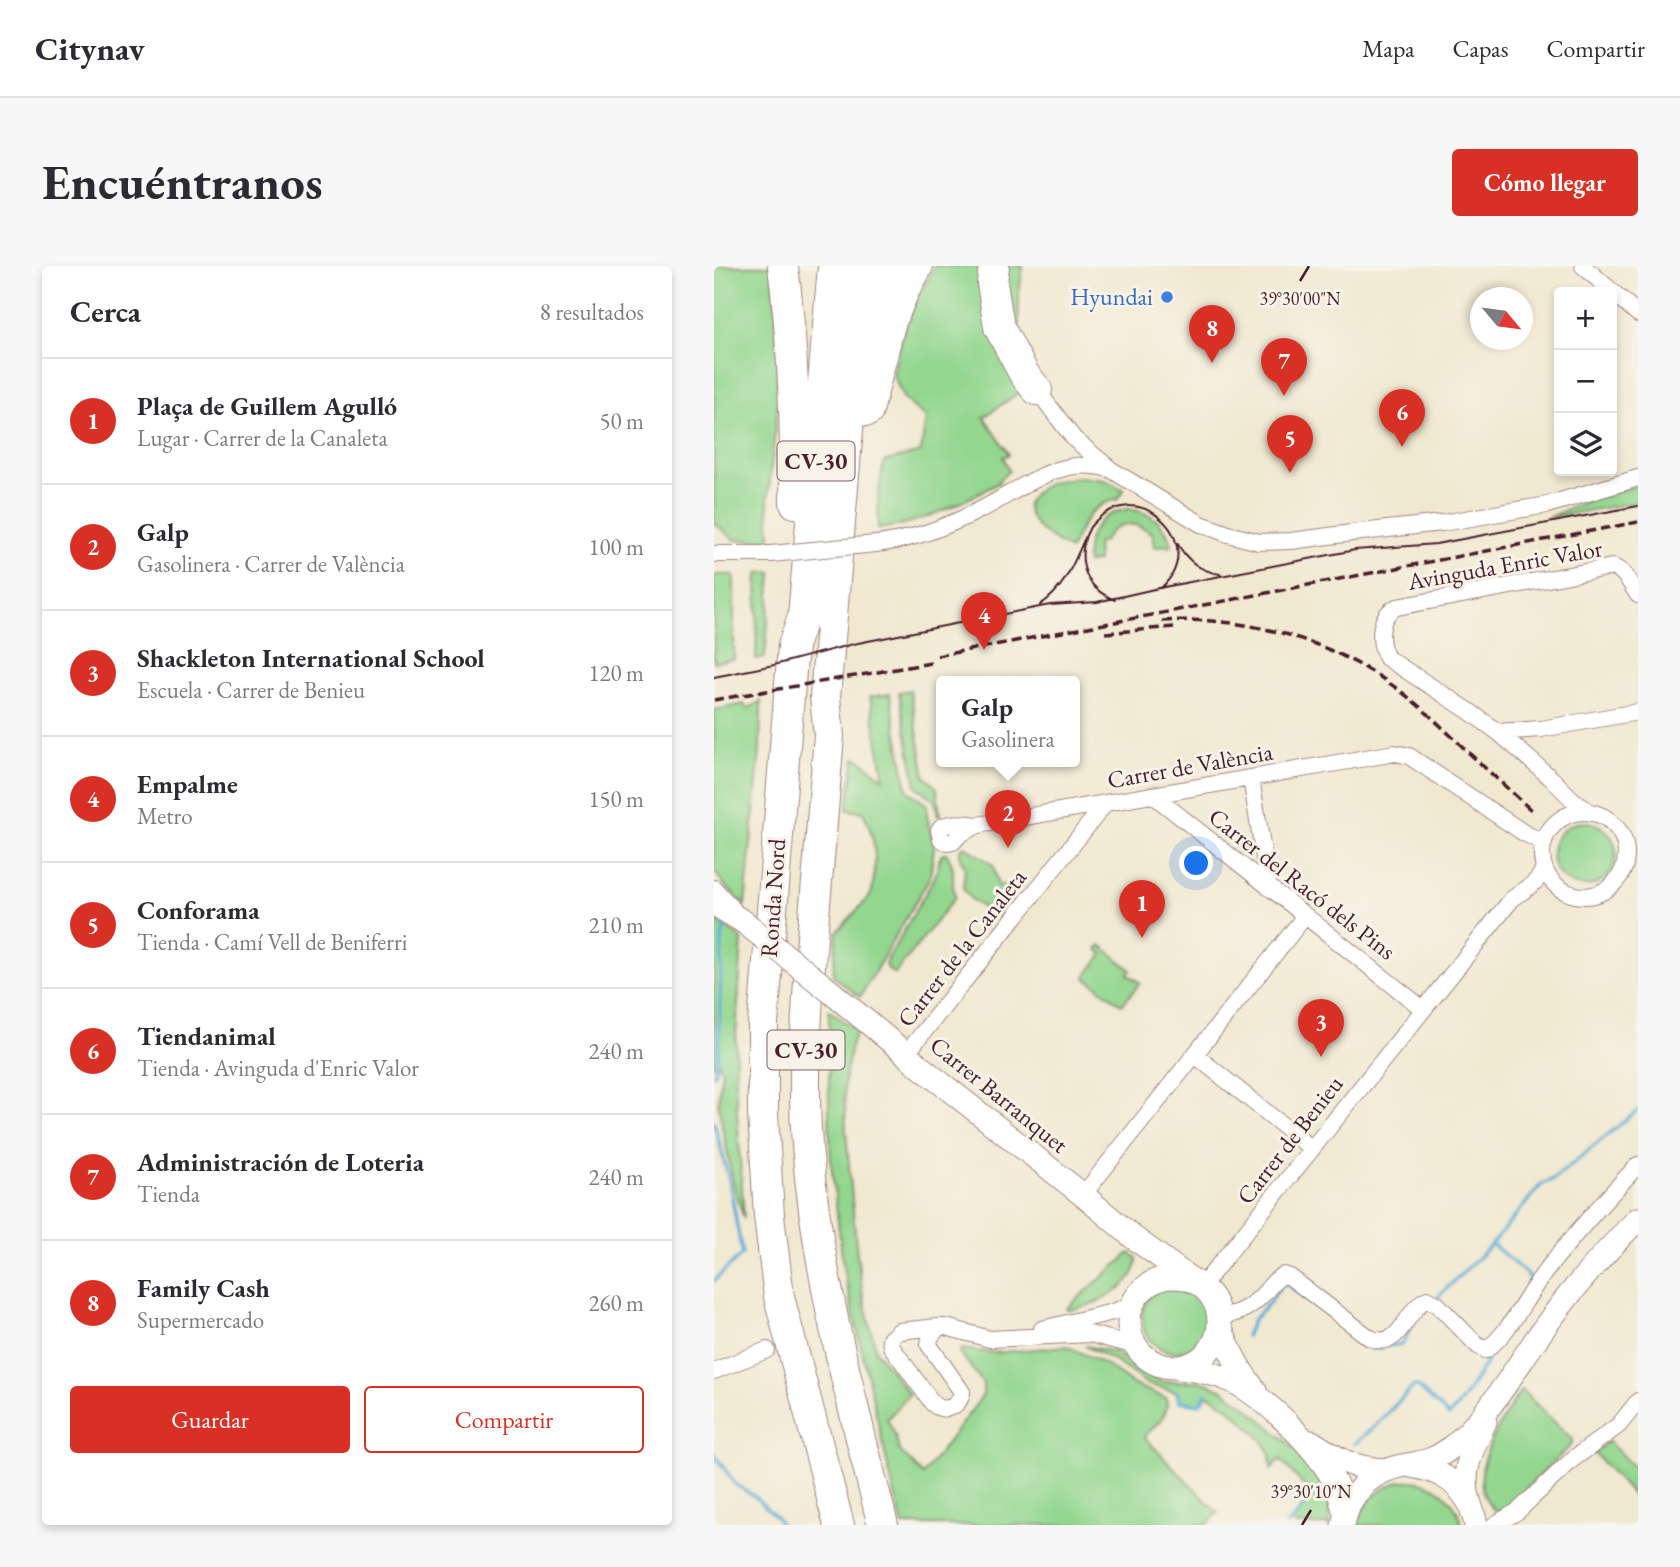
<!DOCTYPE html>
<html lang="es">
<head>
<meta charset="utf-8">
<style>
	body { margin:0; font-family:"EB Garamond",serif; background:#f7f7f7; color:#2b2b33 }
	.controls { position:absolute; right:21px; top:21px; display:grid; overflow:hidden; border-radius:7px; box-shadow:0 4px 10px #0003 }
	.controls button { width:63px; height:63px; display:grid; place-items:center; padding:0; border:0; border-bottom:2px solid #e1e1e2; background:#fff; color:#2b2b33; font:35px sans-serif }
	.compass { position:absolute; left:756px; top:21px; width:63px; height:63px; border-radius:50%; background:#fff; box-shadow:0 4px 10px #0003; rotate:119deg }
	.you { position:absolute; left:483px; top:598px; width:24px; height:24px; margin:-18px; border:5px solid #fff; border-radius:50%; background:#1a73e8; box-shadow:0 0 0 10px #1a73e833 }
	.badge { display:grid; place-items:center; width:46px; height:46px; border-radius:50%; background:#d93025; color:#fff; font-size:23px; font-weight:700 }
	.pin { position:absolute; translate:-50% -58px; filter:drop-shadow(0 2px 4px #0008) }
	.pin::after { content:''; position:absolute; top:37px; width:24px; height:21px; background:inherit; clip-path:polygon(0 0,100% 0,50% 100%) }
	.popup { position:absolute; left:222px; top:410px; width:144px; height:91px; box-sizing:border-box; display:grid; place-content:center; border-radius:7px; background:#fff; filter:drop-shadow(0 2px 5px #0005); font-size:23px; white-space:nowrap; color:#7c7c81 }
	.popup b { font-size:26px; color:#2b2b33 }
	.popup::after { content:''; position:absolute; left:50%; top:100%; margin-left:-14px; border:14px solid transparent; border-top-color:#fff }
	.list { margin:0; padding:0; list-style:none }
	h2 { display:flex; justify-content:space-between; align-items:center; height:91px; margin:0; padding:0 28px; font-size:30px }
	h2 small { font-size:23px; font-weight:400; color:#7c7c81 }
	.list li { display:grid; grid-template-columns:46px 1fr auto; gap:21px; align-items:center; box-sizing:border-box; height:126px; padding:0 28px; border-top:2px solid #e1e1e2 }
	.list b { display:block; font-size:26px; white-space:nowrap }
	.list p { margin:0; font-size:23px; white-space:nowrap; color:#7c7c81 }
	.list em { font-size:23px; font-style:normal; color:#7c7c81 }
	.actions { display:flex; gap:14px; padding:21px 28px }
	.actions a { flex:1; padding:16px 0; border:2px solid #d93025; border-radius:7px; text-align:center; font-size:24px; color:#d93025 }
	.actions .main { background:#d93025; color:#fff }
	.icon { flex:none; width:38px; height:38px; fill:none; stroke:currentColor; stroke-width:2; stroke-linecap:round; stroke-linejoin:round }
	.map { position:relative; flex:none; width:924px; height:1259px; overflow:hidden; border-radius:7px }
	header { display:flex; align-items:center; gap:42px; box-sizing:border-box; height:98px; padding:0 35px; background:#fff; border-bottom:2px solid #e1e1e2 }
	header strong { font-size:33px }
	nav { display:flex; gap:38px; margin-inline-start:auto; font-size:24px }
	.intro { display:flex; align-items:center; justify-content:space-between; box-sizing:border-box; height:168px; padding:0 42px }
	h1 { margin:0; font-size:49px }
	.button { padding:18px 32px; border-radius:7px; background:#d93025; color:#fff; font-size:24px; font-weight:700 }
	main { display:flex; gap:42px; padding:0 42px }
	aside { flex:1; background:#fff; border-radius:7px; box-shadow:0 4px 10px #0003 }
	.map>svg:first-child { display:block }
	.green { fill:#93d78f; stroke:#6e7b5d; stroke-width:2 }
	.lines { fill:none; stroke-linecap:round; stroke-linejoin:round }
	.stream { stroke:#5aabd5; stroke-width:3.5 }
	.street-casing { stroke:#9e847e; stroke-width:18 }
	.secondary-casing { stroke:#9e847e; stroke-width:25 }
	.highway-casing { stroke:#9e847e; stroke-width:32 }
	.street { stroke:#fff; stroke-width:16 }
	.secondary { stroke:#fff; stroke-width:23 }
	.highway { stroke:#fff; stroke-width:30 }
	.tram { stroke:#4a1f2b; stroke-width:2 }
	.rail { stroke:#4a1f2b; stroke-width:3.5; stroke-dasharray:10 5; stroke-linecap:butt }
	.street-bridge-casing { stroke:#9e847e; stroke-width:18; stroke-linecap:butt }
	.secondary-bridge-casing { stroke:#9e847e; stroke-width:25; stroke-linecap:butt }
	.street-bridge { stroke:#fff; stroke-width:16 }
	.secondary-bridge { stroke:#fff; stroke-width:23 }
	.ticks { fill:none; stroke:#4a1f2b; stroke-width:2.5 }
	.shop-dot { fill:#3f7fe0; stroke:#f7f3e8; stroke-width:2.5 }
	.labels { text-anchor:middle; stroke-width:6; stroke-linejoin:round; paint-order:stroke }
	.shield { fill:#f7f3e8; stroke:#7e5f64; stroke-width:2 }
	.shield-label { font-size:23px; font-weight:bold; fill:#4a1f2b }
	.shop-label { font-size:24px; fill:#366cbe; stroke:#f7f3e8; text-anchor:end }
	.street-label { font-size:24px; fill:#4a1f2b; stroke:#f7f3e8 }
	.ticks-label { font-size:18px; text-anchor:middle; fill:#4a1f2b; stroke:#f7f3e8; stroke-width:6; stroke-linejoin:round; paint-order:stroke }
</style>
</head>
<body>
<header>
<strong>Citynav</strong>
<nav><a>Mapa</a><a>Capas</a><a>Compartir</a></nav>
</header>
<div class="intro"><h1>Encuéntranos</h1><a class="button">Cómo llegar</a></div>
<main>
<aside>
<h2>Cerca<small>8 resultados</small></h2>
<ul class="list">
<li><span class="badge">1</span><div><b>Plaça de Guillem Agulló</b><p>Lugar · Carrer de la Canaleta</p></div><em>50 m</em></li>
<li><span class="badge">2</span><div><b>Galp</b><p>Gasolinera · Carrer de València</p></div><em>100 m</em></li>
<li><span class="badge">3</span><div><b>Shackleton International School</b><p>Escuela · Carrer de Benieu</p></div><em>120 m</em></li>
<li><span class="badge">4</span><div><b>Empalme</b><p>Metro</p></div><em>150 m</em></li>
<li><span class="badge">5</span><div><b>Conforama</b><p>Tienda · Camí Vell de Beniferri</p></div><em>210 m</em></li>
<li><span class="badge">6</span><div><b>Tiendanimal</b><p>Tienda · Avinguda d'Enric Valor</p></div><em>240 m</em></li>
<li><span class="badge">7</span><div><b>Administración de Loteria</b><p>Tienda</p></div><em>240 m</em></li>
<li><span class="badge">8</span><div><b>Family Cash</b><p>Supermercado</p></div><em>260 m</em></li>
</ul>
<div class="actions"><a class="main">Guardar</a><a>Compartir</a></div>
</aside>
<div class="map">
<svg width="924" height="1259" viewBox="0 0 924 1259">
	<rect width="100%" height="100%" fill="#f7f3e8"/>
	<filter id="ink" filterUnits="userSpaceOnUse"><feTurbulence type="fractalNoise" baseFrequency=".0143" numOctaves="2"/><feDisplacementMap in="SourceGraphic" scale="14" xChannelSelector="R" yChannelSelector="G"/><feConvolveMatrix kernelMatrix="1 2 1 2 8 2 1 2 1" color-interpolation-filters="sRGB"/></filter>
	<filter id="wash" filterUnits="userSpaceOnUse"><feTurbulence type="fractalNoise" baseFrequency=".00686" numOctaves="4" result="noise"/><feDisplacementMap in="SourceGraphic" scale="28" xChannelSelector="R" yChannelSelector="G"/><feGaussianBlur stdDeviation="1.57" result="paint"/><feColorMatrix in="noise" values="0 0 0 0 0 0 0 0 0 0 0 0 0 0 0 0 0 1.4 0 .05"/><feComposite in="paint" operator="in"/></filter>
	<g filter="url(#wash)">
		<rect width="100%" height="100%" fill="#f1e8d0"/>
		<path class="green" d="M0 0H58L62 49 64 134 54 233 56 274H21L0 257Z
			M221 0H277L314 120 270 151 295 188 289 191 295 205 286 213 284 217C247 237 207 258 164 263V230L169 201 171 195 207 186 212 151C205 145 194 139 189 131 185 124 183 115 179 109 186 69 200 34 221 0Z
			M288 0H309L305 26V80L302 77Z
			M366 211 391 214 410 224 404 233C374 239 369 258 356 284 338 272 316 263 313 238 325 216 343 214 366 211Z
			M924 219V236L833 252 873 235Z
			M414 243C439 247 451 256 458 280L454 281 453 279 441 281 439 268C421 254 401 254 390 275L383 277 384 295 373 297C370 268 385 248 414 243Z
			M58 306 51 391 42 393 44 307Z
			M0 309H20V393L0 396Z
			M196 424 211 511 223 522 226 549 224 550 221 535 202 520 185 426Z
			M176 428 193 524 213 539V550L220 581 216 611 146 731 119 710 123 666 156 630 158 625C163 593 163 575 149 546L133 544 141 492H144L170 513 156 431Z
			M47 435 46 484 31 639 12 621 0 605V444L30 438 33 443Z
			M838 588a32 32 0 1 1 64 0a32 32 0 1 1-64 0Z
			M251 580 279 599 284 620 305 617 308 619 282 651 257 633 249 622 251 602 246 591V584Z
			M229 587H232C245 606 235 613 241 631L181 708 174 703 171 698 222 609 226 592Z
			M0 653 28 673 22 772V830L30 953 20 921 4 838 8 803 4 798 0 800Z
			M387 679 417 704 414 708 426 717 408 739 371 711 389 688 383 683Z
			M115 744 143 765 137 779 130 819 132 865 143 989 149 1030 162 1085 195 1128 173 1153 181 1169 185 1184 209 1209 269 1129V1117L246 1087 248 1083 280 1087 352 1080 389 1097 420 1119 452 1132C457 1148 440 1160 430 1171L504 1247 492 1259H189L178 1218 130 1006 117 896 115 848Z
			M416 987 423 992C424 1021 378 1042 354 1044L353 1042Z
			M428 1052a34 34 0 1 1 68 0a34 34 0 1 1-68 0Z
			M371 1080 402 1086 428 1107 448 1116 484 1115 495 1118 509 1124 534 1142 581 1183 602 1207 615 1235V1259H581L577 1255 598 1229 566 1193 557 1203C557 1195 557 1187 553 1181 544 1168 508 1133 493 1129L486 1138 465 1135 463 1126 433 1118 398 1093Z
			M807 1124 858 1173V1178L795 1239 788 1244H781C746 1215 788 1153 807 1124Z
			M894 1175 924 1206V1235L880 1187Z
			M687 1215C717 1212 741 1230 748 1259H644C648 1236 666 1222 687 1215Z"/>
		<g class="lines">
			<path class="stream" d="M0 809 4 798 8 675 10 660
				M0 856 15 914 28 988 0 1015
				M778 978 817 1012 813 1018
				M726 1033 724 1031 778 978 827 919 841 912 924 844
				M532 1070 539 1054 555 1037 569 1016 602 1040
				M653 1078 659 1083 668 1082
				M675 1080 688 1078 700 1057
				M463 1126 465 1135 486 1138 492 1127
				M640 1178 658 1163 700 1120H703L735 1150 750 1132 773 1095 766 1088
				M0 1188 22 1219 40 1230 64 1253 67 1259
				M573 1259 585 1247 601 1226"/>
		</g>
	</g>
	<g filter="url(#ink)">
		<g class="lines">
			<g class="street-casing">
				<path id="street" d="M869 0 924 48
					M323 124 360 173 394 201
					M162 278C199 274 237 259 270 242 312 220 346 189 396 203L487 258 514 268 545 276 577 275 638 267 728 257 833 239 924 212
					M0 288H57
					M784 466 827 463 924 446
					M537 512 555 622
					M439 529 709 743
					M828 588a42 42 0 1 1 84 0a42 42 0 1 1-84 0Z
					M877 547 859 534 838 513 784 466 755 445 673 392C664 376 664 349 683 341L898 301C911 304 917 319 924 329
					M264 559 246 568 239 576 234 577 227 573 225 564 227 561C237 556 253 557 264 559L681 487 695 490 810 567 830 577
					M0 622 19 643
					M192 788 391 538
					M481 789 598 883
					M369 929 591 650
					M488 1020 798 633C810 624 827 616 830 600
					M505 1051C526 1048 539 1040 553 1024 558 1018 562 1012 570 1009L576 1011 656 1072C688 1085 690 1044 713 1033L723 1038 764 1080 772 1084C796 1066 810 1034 828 1010 857 971 890 935 924 899
					M224 1061 216 1072 215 1079 248 1126C246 1140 231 1148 219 1138L177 1080 176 1073 185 1065 224 1061H232L276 1073 376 1068 422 1080
					M328 1063 399 1046 418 1039
					M0 1105 53 1084
					M780 1259 804 1245 859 1193 905 1159 924 1135"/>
			</g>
			<g class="secondary-casing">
				<path id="secondary" d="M0 638 30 656
					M117 726 192 788 204 799 369 929 420 972 478 1014
					M415 1056a45 45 0 1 1 90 0a45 45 0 1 1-90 0Z
					M505 1058C515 1084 524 1103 541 1124
					M466 1102C484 1104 501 1107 518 1115 553 1132 607 1186 623 1221 626 1229 628 1238 631 1247
					M598 1176C625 1194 640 1203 672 1204
					M697 1200C721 1204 741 1212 754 1235
					M629 1259C634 1232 651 1210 679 1202 701 1196 713 1199 734 1184 773 1154 801 1102 830 1062 858 1023 890 987 924 953
					M762 1259C760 1248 755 1237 753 1226 748 1202 761 1177 771 1156"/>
			</g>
			<g class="highway-casing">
				<path id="highway" d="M69 0C79 79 82 157 81 237
					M119 0 89 351 79 380 49 758V848L55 950 65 1031 125 1259
					M148 0 111 431 115 470C110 537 104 605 98 672 93 740 88 810 93 879 103 1008 137 1134 169 1259
					M280 0 278 17 285 61 310 108 323 124
					M155 102 178 0
					M154 145 176 58 190 25 204 0"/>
			</g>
			<use href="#street" class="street"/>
			<use href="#secondary" class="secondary"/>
			<use href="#highway" class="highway"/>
			<path class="tram" d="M372 269C363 298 372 323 401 334
				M463 277C473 294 485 305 506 308
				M326 339C354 321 362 289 376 261 422 204 497 277 447 322
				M0 411 60 399 139 378 336 339 383 336 445 322 641 284 722 278 924 240"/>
			<path class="rail" d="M448 355C535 349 620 375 689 427 712 445 732 465 753 485 775 506 798 526 820 547
				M391 367 460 361
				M223 390 924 256
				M0 434 217 397"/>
			<g class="street-bridge-casing">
				<path id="street-bridge" d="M57 288 162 278"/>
			</g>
			<g class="secondary-bridge-casing">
				<path id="secondary-bridge" d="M30 656 117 726"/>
			</g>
			<use href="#street-bridge" class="street-bridge"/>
			<use href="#secondary-bridge" class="secondary-bridge"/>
		</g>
	</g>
	<path class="ticks" d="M586 15 595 0M588 1259 597 1244"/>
	<circle class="shop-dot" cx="453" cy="31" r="7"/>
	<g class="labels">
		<g class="shield">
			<rect x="63.5" y="175.5" width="77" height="39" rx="5"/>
			<rect x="53.5" y="764.5" width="77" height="39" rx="5"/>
		</g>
		<g class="shield-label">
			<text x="102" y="203">CV-30</text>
			<text x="92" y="792">CV-30</text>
		</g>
		<g class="shop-label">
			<text x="439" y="39">Hyundai</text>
		</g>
		<g class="street-label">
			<text transform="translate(791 299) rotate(-10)" y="8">Avinguda Enric Valor</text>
			<text transform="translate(476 500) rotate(-10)" y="8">Carrer de València</text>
			<text transform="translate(588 618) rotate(38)" y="8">Carrer del Racó dels Pins</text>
			<text transform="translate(59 632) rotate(-86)" y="8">Ronda Nord</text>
			<text transform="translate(248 682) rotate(-52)" y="8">Carrer de la Canaleta</text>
			<text transform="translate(285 829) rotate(39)" y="8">Carrer Barranquet</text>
			<text transform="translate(576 874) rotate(-52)" y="8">Carrer de Benieu</text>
		</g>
	</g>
	<g class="ticks-label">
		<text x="586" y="39">39°30'00"N</text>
		<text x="597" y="1232">39°30'10"N</text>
	</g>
</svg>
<div class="controls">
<button>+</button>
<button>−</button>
<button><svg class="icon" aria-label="layers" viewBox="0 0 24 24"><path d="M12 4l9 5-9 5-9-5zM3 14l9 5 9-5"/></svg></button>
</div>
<svg class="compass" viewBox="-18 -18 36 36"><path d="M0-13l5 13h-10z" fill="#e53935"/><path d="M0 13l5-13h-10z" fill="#7c7c81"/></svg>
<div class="you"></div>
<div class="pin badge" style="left:428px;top:672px">1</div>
<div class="pin badge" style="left:294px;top:582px">2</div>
<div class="popup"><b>Galp</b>Gasolinera</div>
<div class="pin badge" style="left:607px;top:791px">3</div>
<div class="pin badge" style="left:270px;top:384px">4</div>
<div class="pin badge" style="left:576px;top:207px">5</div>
<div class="pin badge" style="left:688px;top:181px">6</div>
<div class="pin badge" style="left:570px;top:130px">7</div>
<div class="pin badge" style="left:498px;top:97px">8</div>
</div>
</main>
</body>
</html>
